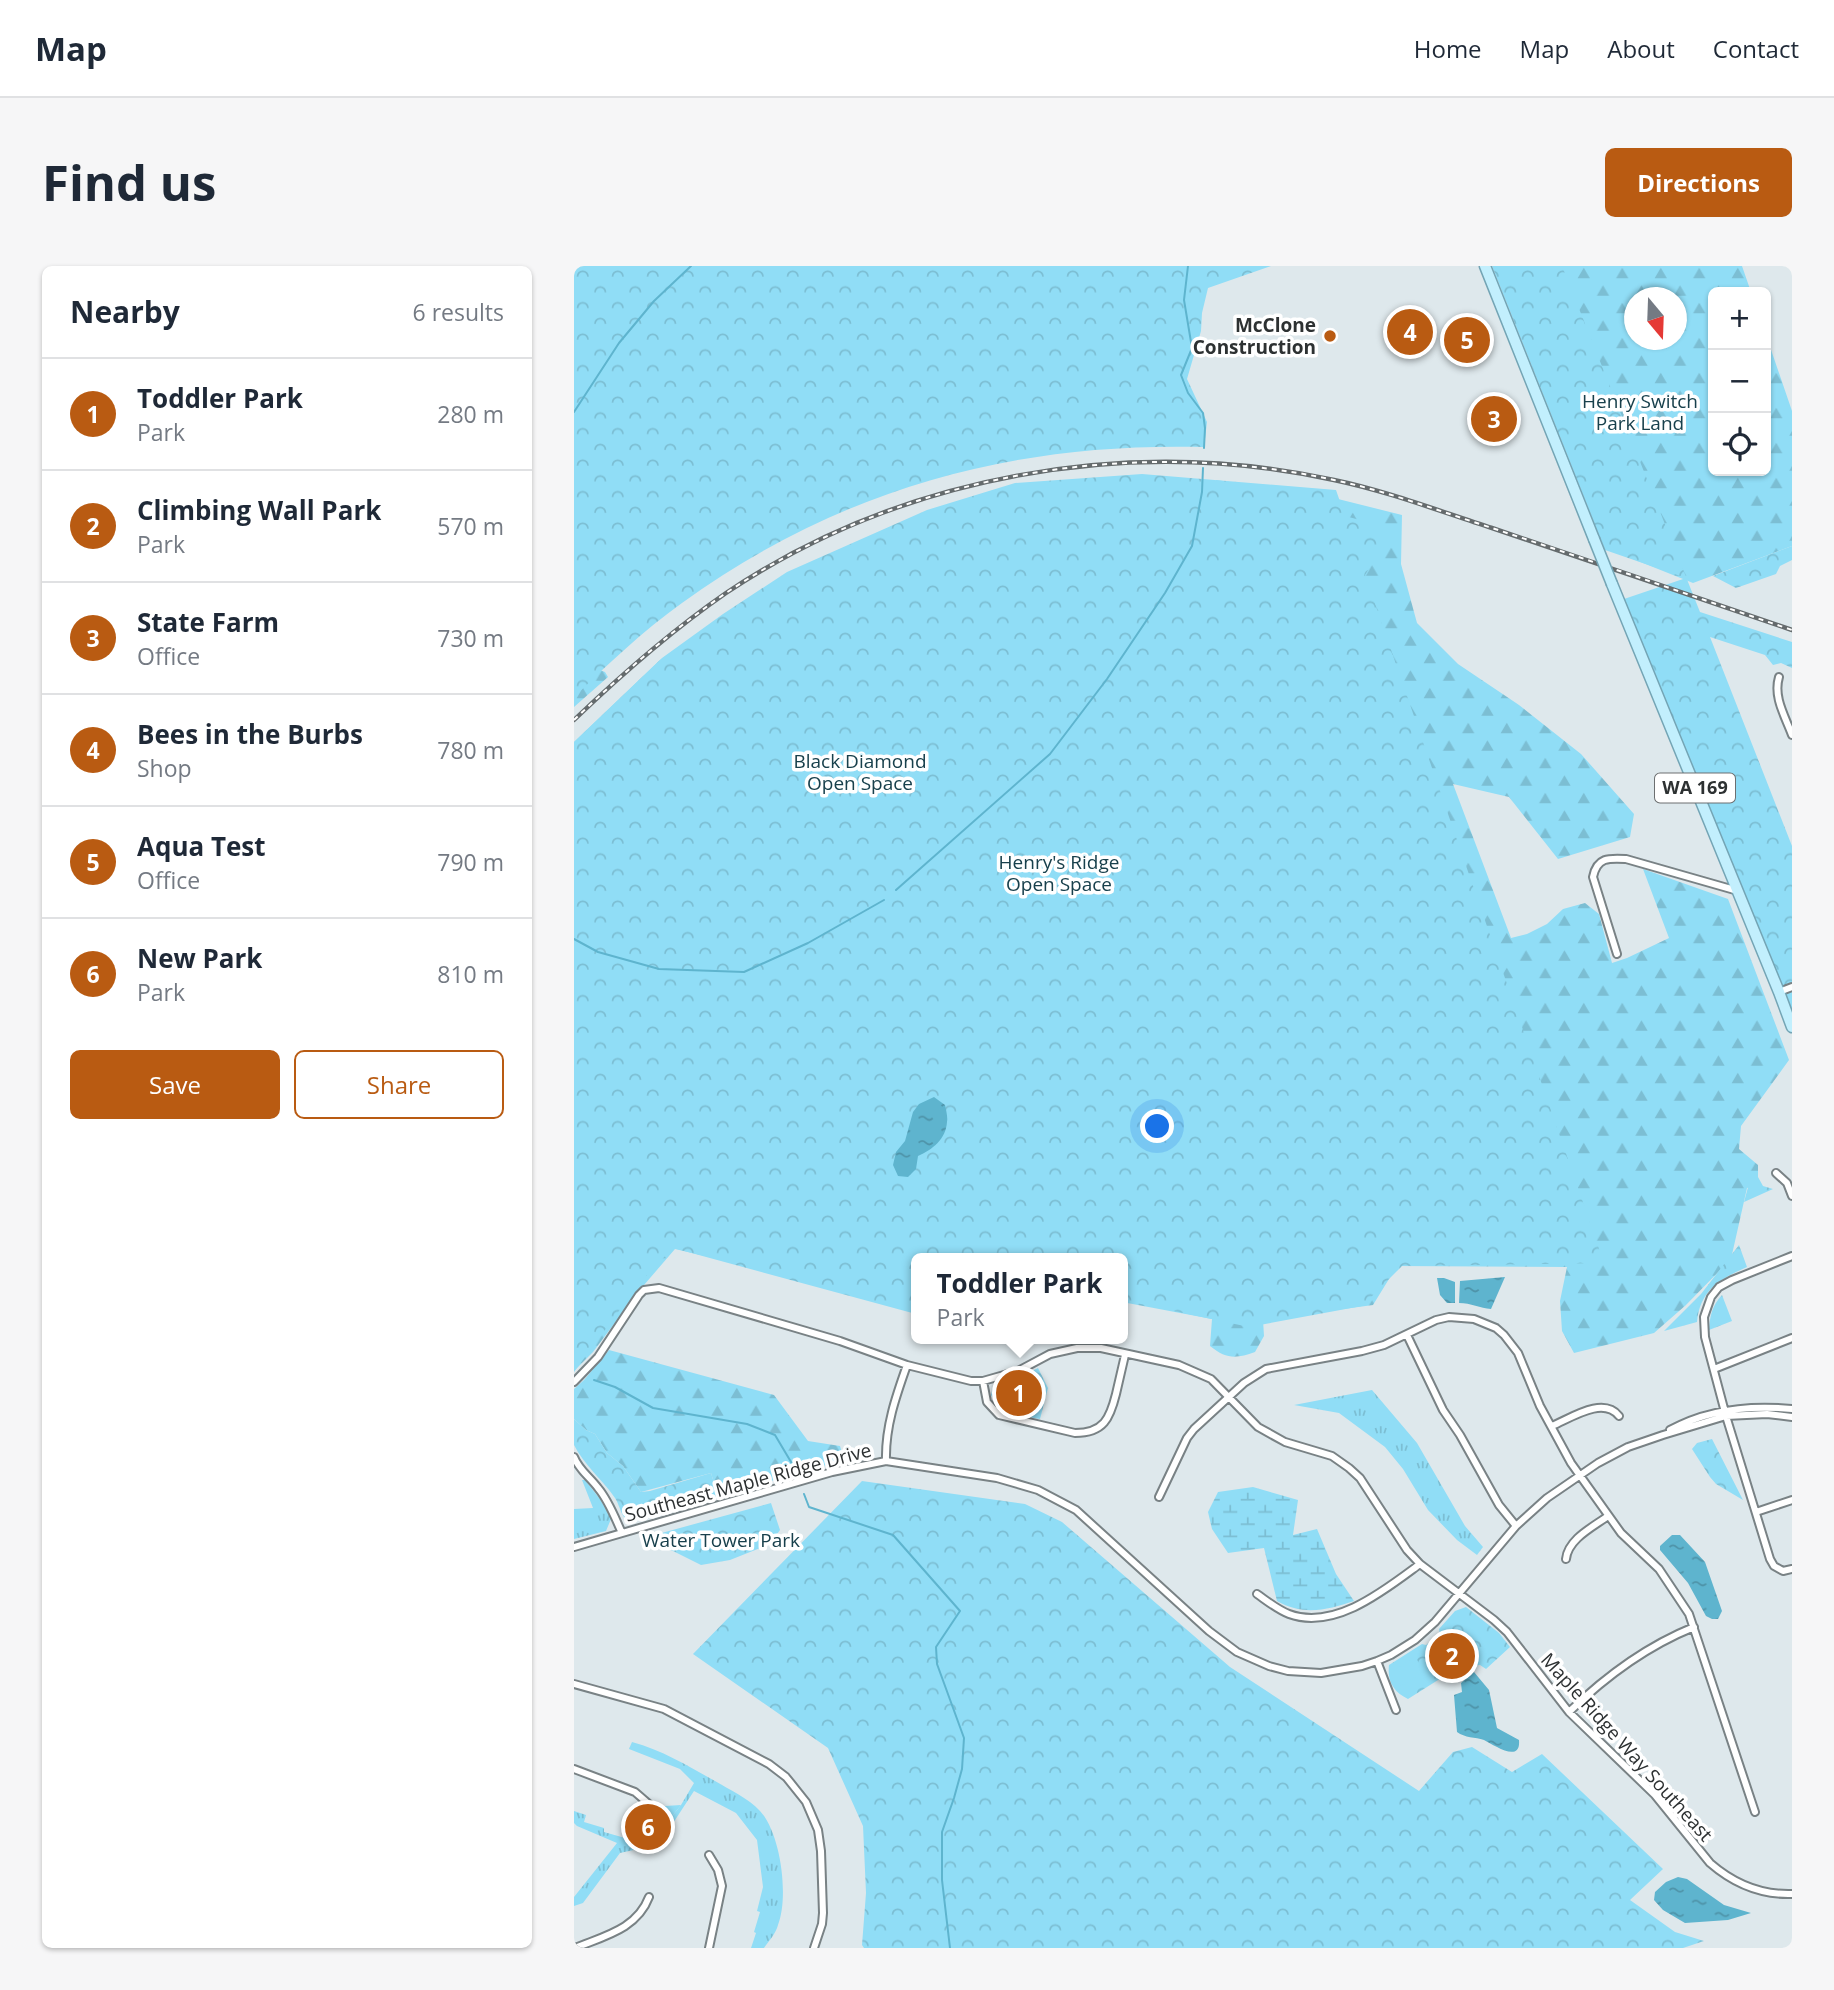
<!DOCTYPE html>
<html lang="en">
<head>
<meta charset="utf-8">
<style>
	body { margin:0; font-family:"Open Sans",sans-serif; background:#f6f6f7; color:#1f2937 }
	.controls { position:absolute; right:21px; top:21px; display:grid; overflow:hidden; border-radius:10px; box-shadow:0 2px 5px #0004 }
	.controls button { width:63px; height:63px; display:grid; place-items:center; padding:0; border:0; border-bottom:2px solid #e0e1e3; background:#fff; color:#1f2937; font:35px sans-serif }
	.compass { position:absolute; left:1050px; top:21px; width:63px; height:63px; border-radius:50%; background:#fff; box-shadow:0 2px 5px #0004; rotate:161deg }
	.you { position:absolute; left:584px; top:861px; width:24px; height:24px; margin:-18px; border:5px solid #fff; border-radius:50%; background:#1a73e8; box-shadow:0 0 0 10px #1a73e833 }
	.badge { display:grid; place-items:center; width:46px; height:46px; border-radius:50%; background:#b95b12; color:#fff; font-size:23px; font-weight:700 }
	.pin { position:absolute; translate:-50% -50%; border:4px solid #fff; box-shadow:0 2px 7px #0006 }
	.popup { position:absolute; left:337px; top:987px; width:217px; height:91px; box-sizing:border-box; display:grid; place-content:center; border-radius:10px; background:#fff; filter:drop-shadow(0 2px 5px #0005); font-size:23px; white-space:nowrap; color:#747a83 }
	.popup b { font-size:26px; color:#1f2937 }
	.popup::after { content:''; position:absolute; left:50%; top:100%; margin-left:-14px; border:14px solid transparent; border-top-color:#fff }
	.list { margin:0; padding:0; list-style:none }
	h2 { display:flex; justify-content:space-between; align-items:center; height:91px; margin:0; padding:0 28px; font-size:30px }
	h2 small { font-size:23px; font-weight:400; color:#747a83 }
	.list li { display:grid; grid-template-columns:46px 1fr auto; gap:21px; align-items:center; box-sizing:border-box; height:112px; padding:0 28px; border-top:2px solid #e0e1e3 }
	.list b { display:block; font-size:26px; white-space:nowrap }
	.list p { margin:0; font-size:23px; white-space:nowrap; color:#747a83 }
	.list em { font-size:23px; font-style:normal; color:#747a83 }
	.actions { display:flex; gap:14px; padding:21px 28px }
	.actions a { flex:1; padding:16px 0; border:2px solid #b95b12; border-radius:10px; text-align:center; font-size:24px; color:#b95b12 }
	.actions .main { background:#b95b12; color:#fff }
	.icon { flex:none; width:38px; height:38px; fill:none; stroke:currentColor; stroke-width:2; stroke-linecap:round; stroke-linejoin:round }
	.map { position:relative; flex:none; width:1218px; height:1682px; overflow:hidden; border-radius:10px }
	header { display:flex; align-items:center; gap:42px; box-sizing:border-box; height:98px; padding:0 35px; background:#fff; border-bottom:2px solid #e0e1e3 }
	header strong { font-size:33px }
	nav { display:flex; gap:38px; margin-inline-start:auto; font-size:24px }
	.intro { display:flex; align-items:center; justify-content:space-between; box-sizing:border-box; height:168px; padding:0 42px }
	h1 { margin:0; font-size:49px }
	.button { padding:18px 32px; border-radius:10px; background:#b95b12; color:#fff; font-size:24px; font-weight:700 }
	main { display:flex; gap:42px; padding:0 42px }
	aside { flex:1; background:#fff; border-radius:10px; box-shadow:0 2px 5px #0004 }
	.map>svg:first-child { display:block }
	.grass { fill:url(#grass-tufts) }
	.forest { fill:url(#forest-firs); fill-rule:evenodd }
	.wetland { fill:url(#wetland-marsh) }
	.park { fill:url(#park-crowns) }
	.garden { fill:#90ddf6 }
	.water { fill:url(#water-ripples) }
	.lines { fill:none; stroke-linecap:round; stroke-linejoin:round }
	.stream { stroke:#5eb4ce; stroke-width:2 }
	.minor-casing { stroke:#798285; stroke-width:10 }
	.primary-casing { stroke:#74a5b5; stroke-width:13 }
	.minor { stroke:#fff; stroke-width:6 }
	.primary { stroke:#c2effd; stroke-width:10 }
	.rail-casing { stroke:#656b6d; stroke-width:4.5 }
	.rail { stroke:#fff; stroke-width:2; stroke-dasharray:5; stroke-linecap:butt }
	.primary-bridge-casing { stroke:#74a5b5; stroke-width:13; stroke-linecap:butt }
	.primary-bridge { stroke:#c2effd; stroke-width:10 }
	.poi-dot { fill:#b95b12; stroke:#fff; stroke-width:2.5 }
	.labels { text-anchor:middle; stroke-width:7; stroke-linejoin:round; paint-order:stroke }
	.shield { fill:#fff; stroke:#6c6f70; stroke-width:2 }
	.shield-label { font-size:18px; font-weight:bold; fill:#2d3132 }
	.poi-label { font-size:19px; font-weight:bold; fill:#2d3132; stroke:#fff; text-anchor:end }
	.park-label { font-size:19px; fill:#18404c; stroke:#fff }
	.street-label { font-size:19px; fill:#2d3132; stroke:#fff }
</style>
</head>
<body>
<header>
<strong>Map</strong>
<nav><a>Home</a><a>Map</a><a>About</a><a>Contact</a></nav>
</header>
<div class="intro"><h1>Find us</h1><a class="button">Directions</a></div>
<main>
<aside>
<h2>Nearby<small>6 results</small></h2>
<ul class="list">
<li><span class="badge">1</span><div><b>Toddler Park</b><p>Park</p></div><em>280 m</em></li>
<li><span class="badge">2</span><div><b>Climbing Wall Park</b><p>Park</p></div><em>570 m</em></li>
<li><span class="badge">3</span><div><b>State Farm</b><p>Office</p></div><em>730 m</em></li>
<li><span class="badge">4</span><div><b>Bees in the Burbs</b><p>Shop</p></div><em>780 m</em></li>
<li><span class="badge">5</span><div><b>Aqua Test</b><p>Office</p></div><em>790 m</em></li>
<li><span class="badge">6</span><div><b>New Park</b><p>Park</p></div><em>810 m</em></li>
</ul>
<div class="actions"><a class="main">Save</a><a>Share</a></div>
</aside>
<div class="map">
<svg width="1218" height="1682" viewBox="0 0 1218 1682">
	<defs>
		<pattern id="grass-tufts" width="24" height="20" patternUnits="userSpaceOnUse" patternTransform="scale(1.75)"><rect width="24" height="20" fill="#90ddf6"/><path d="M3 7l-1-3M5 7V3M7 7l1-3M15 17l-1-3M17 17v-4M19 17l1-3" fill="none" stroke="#7cbed3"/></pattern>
		<pattern id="forest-firs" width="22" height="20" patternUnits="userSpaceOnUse" patternTransform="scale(1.75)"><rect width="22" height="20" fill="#90ddf6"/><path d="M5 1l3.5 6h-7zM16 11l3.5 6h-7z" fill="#7cbed3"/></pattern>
		<pattern id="wetland-marsh" width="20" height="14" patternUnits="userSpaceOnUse" patternTransform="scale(1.75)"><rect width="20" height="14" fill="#90ddf6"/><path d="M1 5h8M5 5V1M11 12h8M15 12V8" fill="none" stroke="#7cbed3"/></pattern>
		<pattern id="park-crowns" width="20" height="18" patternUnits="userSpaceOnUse" patternTransform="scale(1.75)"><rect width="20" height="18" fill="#90ddf6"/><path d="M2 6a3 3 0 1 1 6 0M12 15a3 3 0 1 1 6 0" fill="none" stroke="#7cbed3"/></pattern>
		<pattern id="water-ripples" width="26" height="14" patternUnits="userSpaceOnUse" patternTransform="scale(1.75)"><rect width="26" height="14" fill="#5eb4ce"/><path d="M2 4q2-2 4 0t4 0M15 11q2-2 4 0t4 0" fill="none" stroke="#4e93a8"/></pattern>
	</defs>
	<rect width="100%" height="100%" fill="#dee8ec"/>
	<path class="grass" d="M798 1124 843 1177 891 1260 909 1281 903 1289 883 1274 854 1244 829 1203 811 1181 765 1147 720 1139Z
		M8 1214H11L26 1233 37 1253 32 1265 0 1273V1243L19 1242Z
		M58 1476C88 1484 114 1500 141 1515 156 1524 174 1532 186 1545 207 1568 215 1631 204 1659 202 1667 195 1675 190 1682H177L182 1667 180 1666 186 1646 183 1645 189 1621 183 1574 162 1547 120 1525 88 1574 82 1579 46 1587 9 1637 0 1640V1631L43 1577 3 1560 0 1557V1545L12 1549 10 1556 30 1562V1566L51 1572 84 1568 107 1539 120 1517 106 1503 55 1483Z"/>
	<path class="forest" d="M929 0H1168L1177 26H1139V205H1192V69L1218 145V280L1119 317 1044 287ZM1060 32H1102V74H1060Z
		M642 214 752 230 828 249 827 298 843 357 884 398 945 439 1007 488 1060 548 1056 571 984 593 935 531 879 518 937 672 953 668 973 658 989 643 1011 637 1025 648 1038 697 1053 692 1095 672 1069 603 1154 633 1215 794 1167 860 1165 883 1184 899V919L1173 922 1157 993 1112 1039 1080 1067 1000 1087 988 1065 986 1035 993 1001 823 1000 799 1039 689 1054 690 1070 681 1086C662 1093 652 1093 636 1080L638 1053 548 1036V992H342L309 1031 101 983 64 1026 19 1086 0 1105V476L85 395 159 342 233 300 639 271Z
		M26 404 31 406 34 411 0 441V427Z
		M35 1084 200 1129 234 1175 266 1180 270 1194 144 1230 137 1207 67 1226 49 1200 33 1187 21 1168 12 1164 0 1153V1123L10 1114Z"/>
	<path class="wetland" d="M679 1221 724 1234 719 1269 743 1263 762 1308 780 1335C754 1344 729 1350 703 1335L690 1282 654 1287 638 1263 634 1246 644 1226Z"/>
	<path class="park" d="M0 0H697L634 22 628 47 627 65 613 113 633 156 630 181C437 176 266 223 108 337 69 365 34 398 0 431Z
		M918 0H988L1126 346 1218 376V402L1207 397 1199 399 1191 389 1136 371 1218 580V758L1050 333 1112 312 1031 284Z
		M568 208 762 224 771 250 801 258 809 280 791 309 1030 997 828 1000 788 1040 675 1061 548 1034V992H342V1048L99 982 67 1015 0 1106V476L88 392 149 348 213 306 353 244 441 217Z
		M1218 280V294L1206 300 1202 308 1162 322 1139 310Z
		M1184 911 1189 920 1199 923 1170 936 1176 914Z
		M1165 979 1173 1001C1146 1013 1126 1024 1123 1056L1090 1065 1127 1028Z
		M1148 1029 1158 1055 1135 1064C1136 1049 1138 1040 1148 1029Z
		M464 1102 474 1122 466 1153C447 1149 427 1148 417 1129L419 1121 440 1114Z
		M0 1153 12 1164 21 1168 33 1187 49 1200 67 1226 76 1225 137 1207 144 1230 59 1256C47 1255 47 1241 41 1232 28 1213 10 1199 0 1179Z
		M1138 1173 1169 1234 1142 1218 1136 1211 1118 1183 1123 1177Z
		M288 1215 451 1238 488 1256 656 1401 845 1525 879 1486 898 1481 938 1506 968 1488 1089 1603 1056 1634 1101 1666 1130 1675 1109 1682H290L288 1679 292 1627 289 1560 254 1482 119 1388Z
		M197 1237 206 1264 196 1278 156 1294 127 1299 95 1283 84 1268Z
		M892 1341 925 1367 936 1381 912 1403 906 1399 883 1402 834 1433C820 1426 813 1416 815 1399L848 1378 852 1379 866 1368 865 1363 881 1345Z
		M107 1539 84 1568 55 1572 64 1548 71 1553 81 1555 89 1549 91 1540Z"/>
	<path class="garden" d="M841 1391 851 1405 827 1420 818 1406Z"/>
	<path class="water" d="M360 831 371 839C372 844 374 851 373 856 372 873 358 884 344 890L342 903 334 911 324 910 319 899 322 886 331 875 339 846 345 838Z
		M931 1011 917 1043C906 1042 897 1037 885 1037L886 1015Z
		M863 1012H870L881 1016V1037H873L866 1029Z
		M1098 1269H1106L1131 1296 1148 1345 1144 1353H1138L1132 1350 1114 1317 1086 1284V1280Z
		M900 1406 915 1424 923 1462 945 1474C947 1498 920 1479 910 1474 901 1471 891 1472 883 1466L880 1429 888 1426 887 1417Z
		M1104 1611 1113 1613 1150 1639 1177 1647 1154 1654 1111 1657 1089 1644 1080 1634 1081 1626 1092 1616Z"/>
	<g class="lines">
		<path class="stream" d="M614 0 610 34 618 82 607 109 614 127 629 147 631 162 630 182
			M0 146 45 77 80 35 117 0
			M322 624 476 488 533 413 591 327 618 280 628 226 629 202
			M0 673 24 686 85 703 170 706 234 677 310 634
			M20 1114 41 1121 79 1142 173 1158 201 1169 220 1201
			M230 1228 235 1241 319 1269 386 1345 362 1381 363 1398 390 1472 388 1503 380 1532 368 1566V1614L376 1682"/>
		<g class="minor-casing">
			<path id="minor" d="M1205 411C1199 431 1211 450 1218 469
				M1043 688 1019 611C1023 591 1035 592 1052 593L1164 625
				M1205 726 1218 721
				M1202 907 1213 917 1218 930
				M1218 990 1158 1014 1145 1021 1137 1031 1130 1051 1131 1071 1152 1150 1196 1293 1200 1300 1209 1305 1218 1303
				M833 1069 869 1144 886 1169 925 1239 942 1260
				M1140 1103 1218 1072
				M409 1115 413 1136 425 1149 501 1167C530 1167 536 1152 542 1128 545 1115 548 1102 551 1089
				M0 1116 24 1091 65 1029 70 1024 85 1022 266 1075 333 1099 397 1115H409L444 1105 476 1088 503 1082H527L605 1099 637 1113 684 1161 711 1176 758 1190 775 1202 786 1212 833 1284 846 1298 920 1354 933 1366 995 1446 1081 1529 1136 1597C1159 1617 1187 1629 1218 1628
				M978 1160C997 1152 1029 1130 1045 1150
				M1096 1164C1134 1143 1176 1139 1218 1143
				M0 1191C5 1204 16 1211 24 1222 35 1235 41 1252 48 1267
				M312 1195C311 1161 322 1130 333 1099
				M585 1231 613 1172 620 1163 670 1117 692 1103 788 1085 810 1079 862 1054 875 1051 900 1053 922 1062 930 1069 944 1087 966 1140 997 1197 1047 1267 1085 1303 1115 1348 1181 1546
				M1182 1246 1218 1234
				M0 1281 258 1206 312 1195 423 1212 464 1224 502 1244 635 1365 663 1386 695 1400 714 1405 747 1407 788 1400 803 1395 817 1389 841 1374 861 1356 942 1260 973 1232 1024 1197 1054 1181 1089 1169 1152 1150 1193 1148 1218 1151
				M992 1293C994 1273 1019 1261 1034 1250
				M683 1328C693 1335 704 1344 715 1348 761 1365 812 1323 846 1298
				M803 1395 822 1444
				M0 1418 90 1443 195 1498 212 1511 232 1536 244 1564 247 1585 249 1647 248 1658 240 1682
				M995 1446C1032 1410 1073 1380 1120 1361
				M0 1503 61 1526 76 1539
				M1 1682C30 1670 63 1663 75 1631
				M135 1682 148 1620 144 1604 135 1589"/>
		</g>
		<g class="primary-casing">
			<path id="primary" d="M911 0 1020 273
				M1038 318 1205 726 1218 761"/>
		</g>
		<use href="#minor" class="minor"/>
		<use href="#primary" class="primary"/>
		<g class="rail-casing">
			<path id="rail" d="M0 454C48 408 97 365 152 327 328 209 554 169 760 214 813 225 865 245 918 262 1018 295 1118 330 1218 364"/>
		</g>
		<use href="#rail" class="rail"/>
		<g class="primary-bridge-casing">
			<path id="primary-bridge" d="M1020 273 1038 318"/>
		</g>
		<use href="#primary-bridge" class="primary-bridge"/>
	</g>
	<circle class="poi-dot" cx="756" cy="70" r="7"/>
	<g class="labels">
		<rect class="shield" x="1081" y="507.5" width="80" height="29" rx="5"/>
		<g class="shield-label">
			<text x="1121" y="528">WA 169</text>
		</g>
		<g class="poi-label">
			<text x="742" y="66">McClone<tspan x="742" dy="22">Construction</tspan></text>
		</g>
		<g class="park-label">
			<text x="1066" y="142">Henry Switch<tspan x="1066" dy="22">Park Land</tspan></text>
			<text x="286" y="502">Black Diamond<tspan x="286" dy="22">Open Space</tspan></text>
			<text x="485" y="603">Henry's Ridge<tspan x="485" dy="22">Open Space</tspan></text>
			<text x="147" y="1281">Water Tower Park</text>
		</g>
		<g class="street-label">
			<text transform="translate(174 1216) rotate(-15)" y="7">Southeast Maple Ridge Drive</text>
			<text transform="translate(1053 1481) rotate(48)" y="7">Maple Ridge Way Southeast</text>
		</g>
	</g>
</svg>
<div class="controls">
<button>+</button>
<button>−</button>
<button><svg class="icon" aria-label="locate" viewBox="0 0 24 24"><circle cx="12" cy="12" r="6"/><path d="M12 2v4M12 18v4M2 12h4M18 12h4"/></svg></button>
</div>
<svg class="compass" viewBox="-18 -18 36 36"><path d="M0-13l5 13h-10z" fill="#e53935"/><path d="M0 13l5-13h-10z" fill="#747a83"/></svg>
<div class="you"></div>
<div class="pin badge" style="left:445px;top:1127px">1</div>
<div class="popup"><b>Toddler Park</b>Park</div>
<div class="pin badge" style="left:878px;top:1390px">2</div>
<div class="pin badge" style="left:920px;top:153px">3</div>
<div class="pin badge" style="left:836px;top:66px">4</div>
<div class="pin badge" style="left:893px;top:74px">5</div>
<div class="pin badge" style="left:74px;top:1561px">6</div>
</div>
</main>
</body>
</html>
